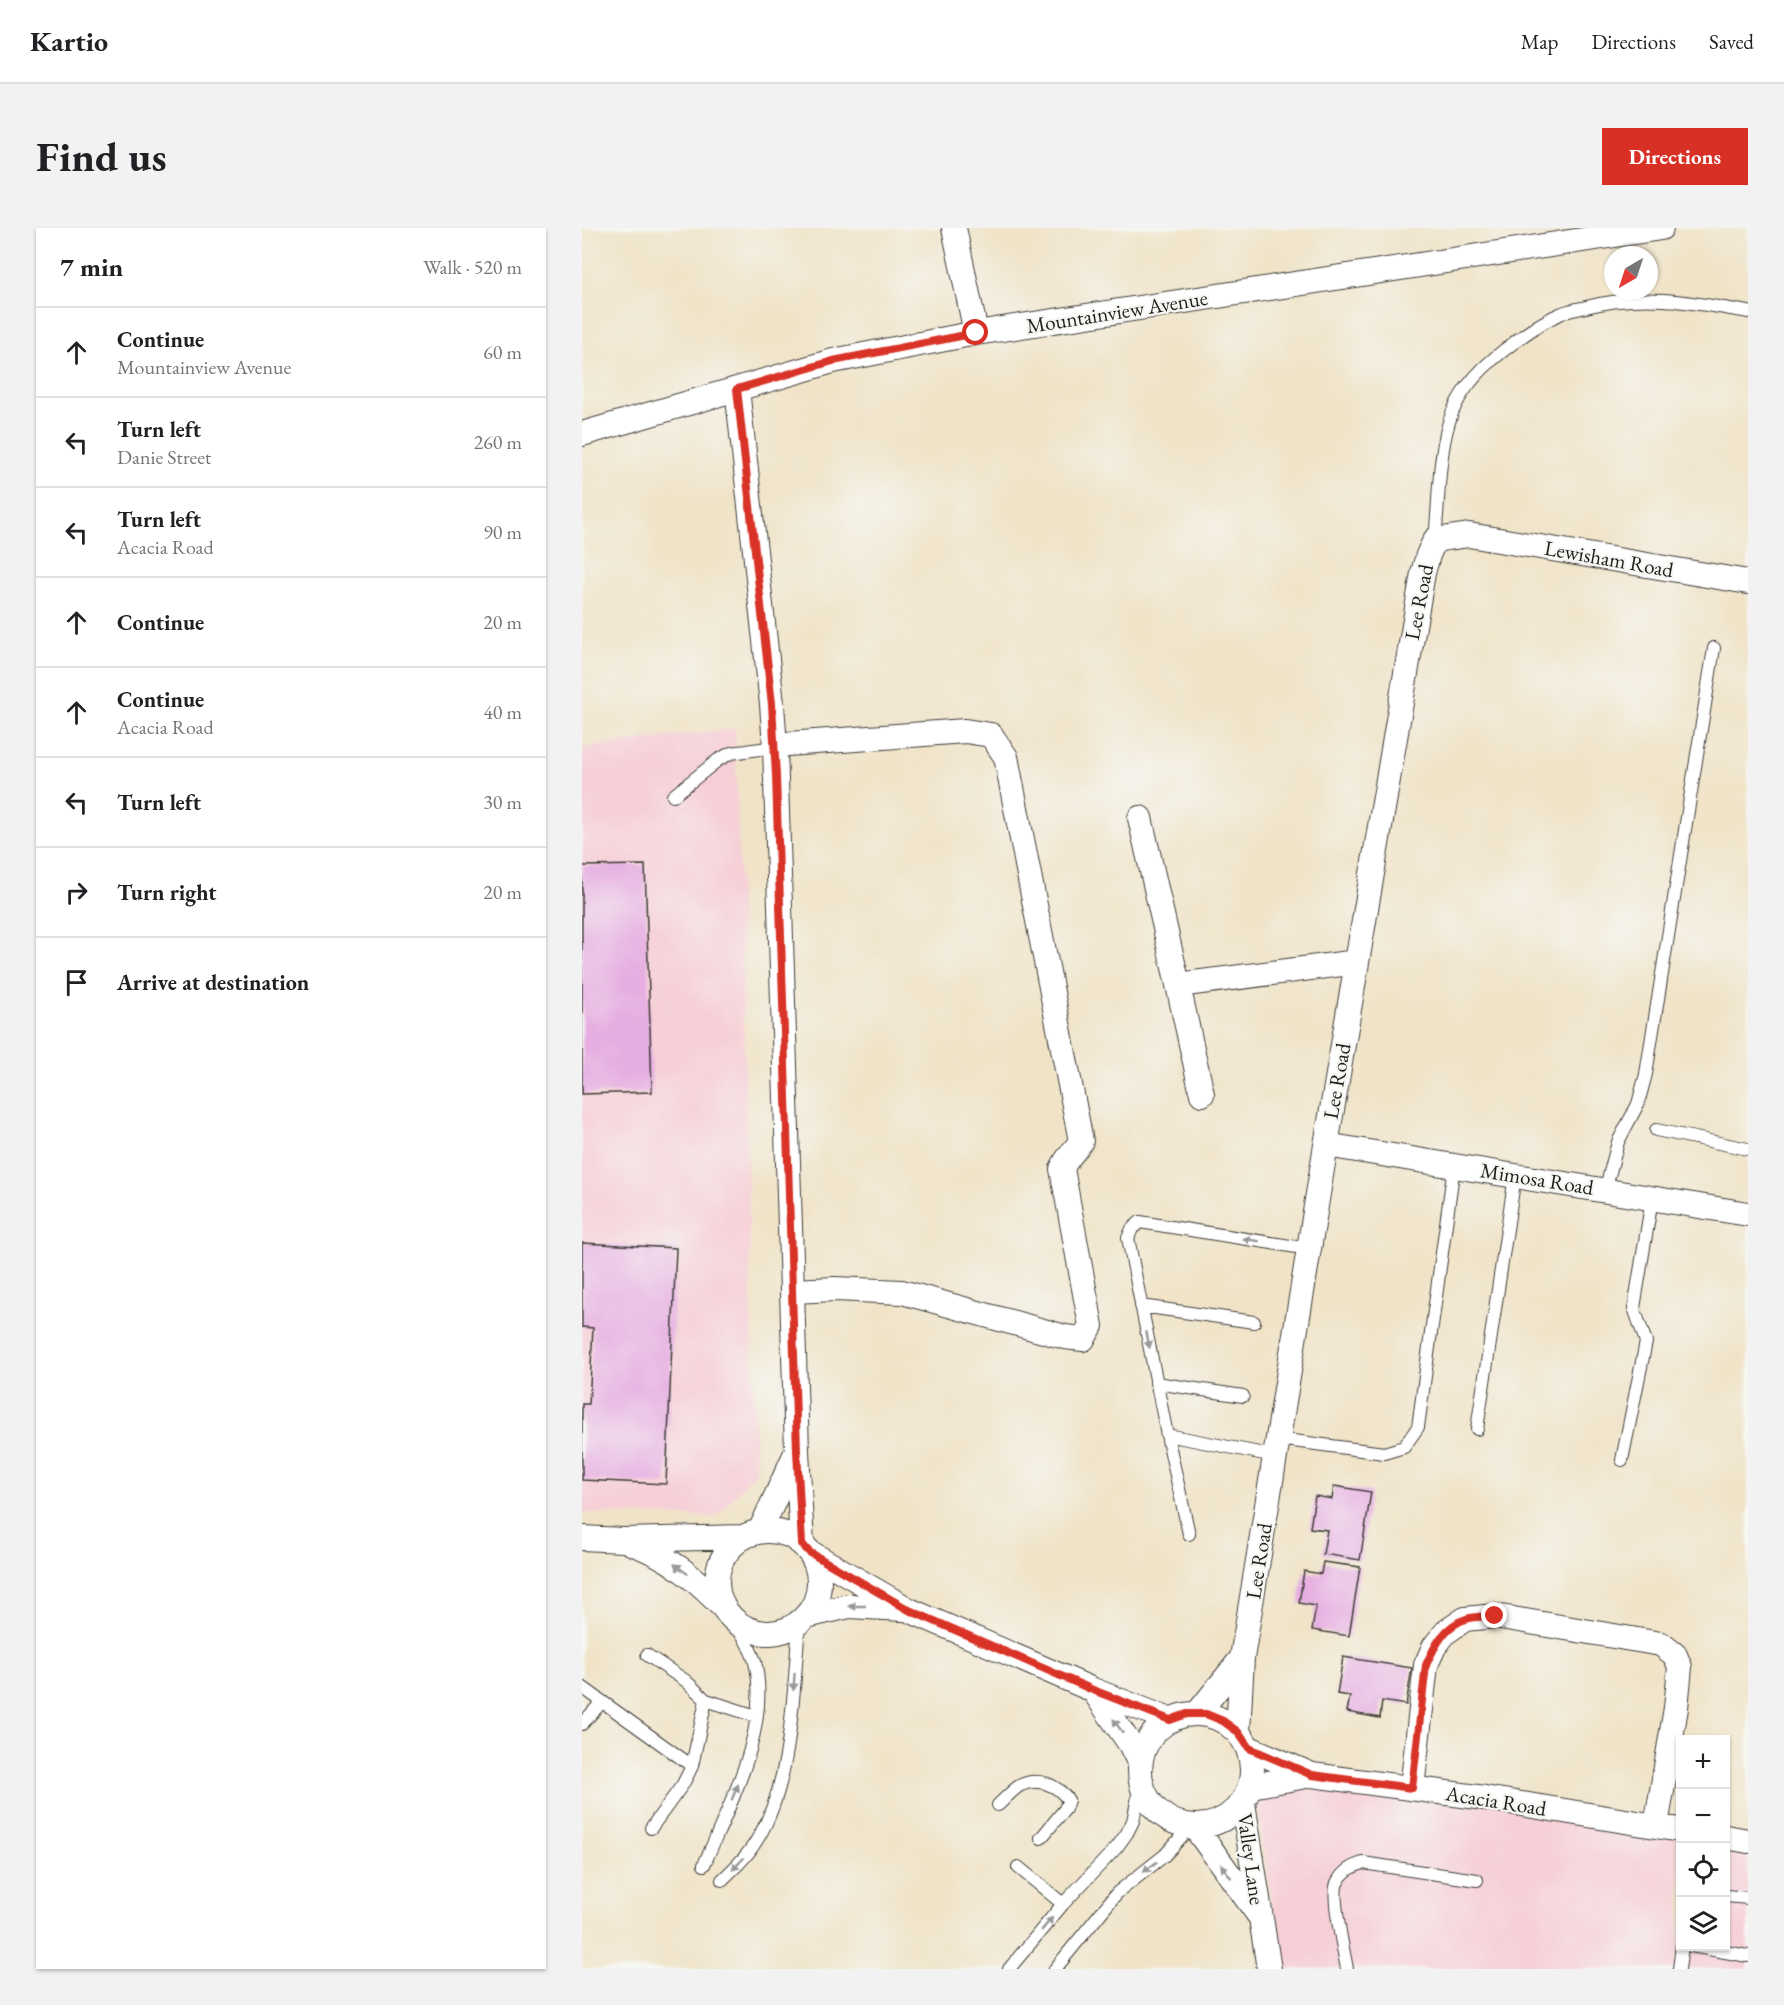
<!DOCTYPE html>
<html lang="en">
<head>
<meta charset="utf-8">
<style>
	body { margin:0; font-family:"EB Garamond",serif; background:#f2f2f2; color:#202124 }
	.controls { position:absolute; right:18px; bottom:18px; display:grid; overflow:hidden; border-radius:0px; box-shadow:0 2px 4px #0004 }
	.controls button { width:54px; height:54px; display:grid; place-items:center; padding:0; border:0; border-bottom:2px solid #e0e0e0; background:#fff; color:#202124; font:30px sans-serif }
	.compass { position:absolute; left:1022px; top:18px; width:54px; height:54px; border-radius:50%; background:#fff; box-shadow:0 2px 4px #0004; rotate:219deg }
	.stop { position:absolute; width:18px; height:18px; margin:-14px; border:4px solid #d93025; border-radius:50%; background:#fff }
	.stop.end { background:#d93025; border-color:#fff; box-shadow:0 2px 6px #0008 }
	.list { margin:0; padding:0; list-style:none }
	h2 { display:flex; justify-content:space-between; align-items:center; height:78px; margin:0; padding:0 24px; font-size:26px }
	h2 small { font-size:20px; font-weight:400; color:#757577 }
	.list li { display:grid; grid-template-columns:39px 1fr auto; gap:18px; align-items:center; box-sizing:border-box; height:90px; padding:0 24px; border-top:2px solid #e0e0e0 }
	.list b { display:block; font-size:22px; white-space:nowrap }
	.list p { margin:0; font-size:20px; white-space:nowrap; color:#757577 }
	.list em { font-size:20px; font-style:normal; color:#757577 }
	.icon { flex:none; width:33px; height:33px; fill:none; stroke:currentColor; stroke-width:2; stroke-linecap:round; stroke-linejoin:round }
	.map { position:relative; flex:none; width:1166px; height:1741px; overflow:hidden; border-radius:0px }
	header { display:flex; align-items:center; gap:36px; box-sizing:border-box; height:84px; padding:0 30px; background:#fff; border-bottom:2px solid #e0e0e0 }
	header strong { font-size:28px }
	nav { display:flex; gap:33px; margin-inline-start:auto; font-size:21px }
	.intro { display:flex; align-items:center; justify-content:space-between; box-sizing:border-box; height:144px; padding:0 36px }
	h1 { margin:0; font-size:42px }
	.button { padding:15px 27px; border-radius:0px; background:#d93025; color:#fff; font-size:21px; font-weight:700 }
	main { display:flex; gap:36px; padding:0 36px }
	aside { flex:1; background:#fff; border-radius:0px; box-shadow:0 2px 4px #0004 }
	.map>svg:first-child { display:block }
	.built { fill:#f6cfd7 }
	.building { fill:#e6ade1 }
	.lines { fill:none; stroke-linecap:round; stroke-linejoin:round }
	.service-casing { stroke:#3c3a36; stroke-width:14 }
	.minor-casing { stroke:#3c3a36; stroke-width:26 }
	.service { stroke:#fff; stroke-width:12 }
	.minor { stroke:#fff; stroke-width:24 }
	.oneway { fill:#999 }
	.route { stroke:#d93025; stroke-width:8 }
	.labels { text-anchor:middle; stroke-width:4.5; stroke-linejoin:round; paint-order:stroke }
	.street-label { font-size:21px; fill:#1c1c1c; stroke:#f6f6f2 }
</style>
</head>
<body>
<header>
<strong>Kartio</strong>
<nav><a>Map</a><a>Directions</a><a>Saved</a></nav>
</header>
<div class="intro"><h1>Find us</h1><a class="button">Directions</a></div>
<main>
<aside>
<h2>7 min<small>Walk · 520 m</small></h2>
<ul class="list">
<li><svg class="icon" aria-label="ahead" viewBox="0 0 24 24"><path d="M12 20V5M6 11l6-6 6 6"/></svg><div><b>Continue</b><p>Mountainview Avenue</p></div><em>60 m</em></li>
<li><svg class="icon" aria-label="left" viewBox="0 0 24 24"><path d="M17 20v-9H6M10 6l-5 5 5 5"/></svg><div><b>Turn left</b><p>Danie Street</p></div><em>260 m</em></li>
<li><svg class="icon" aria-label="left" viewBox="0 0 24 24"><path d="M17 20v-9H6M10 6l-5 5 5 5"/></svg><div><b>Turn left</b><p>Acacia Road</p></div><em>90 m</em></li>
<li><svg class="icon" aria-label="ahead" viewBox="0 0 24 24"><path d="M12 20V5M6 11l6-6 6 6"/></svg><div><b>Continue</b></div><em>20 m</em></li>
<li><svg class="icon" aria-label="ahead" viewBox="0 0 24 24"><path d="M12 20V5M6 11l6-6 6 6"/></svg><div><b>Continue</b><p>Acacia Road</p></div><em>40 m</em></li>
<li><svg class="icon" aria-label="left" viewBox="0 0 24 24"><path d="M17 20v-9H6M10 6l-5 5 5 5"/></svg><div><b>Turn left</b></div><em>30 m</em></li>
<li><svg class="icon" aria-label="right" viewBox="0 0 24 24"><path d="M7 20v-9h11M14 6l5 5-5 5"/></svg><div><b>Turn right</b></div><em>20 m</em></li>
<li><svg class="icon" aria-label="arrive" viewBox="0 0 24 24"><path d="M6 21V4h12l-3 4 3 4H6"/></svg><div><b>Arrive at destination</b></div></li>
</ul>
</aside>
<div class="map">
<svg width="1166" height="1741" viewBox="0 0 1166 1741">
	<rect width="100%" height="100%" fill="#f6f6f2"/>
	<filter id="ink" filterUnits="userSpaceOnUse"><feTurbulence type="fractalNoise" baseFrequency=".0167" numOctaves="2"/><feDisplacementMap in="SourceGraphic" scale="12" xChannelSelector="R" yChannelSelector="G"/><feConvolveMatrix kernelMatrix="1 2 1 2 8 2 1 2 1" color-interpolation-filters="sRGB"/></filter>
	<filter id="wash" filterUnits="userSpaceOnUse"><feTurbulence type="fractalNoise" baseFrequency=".008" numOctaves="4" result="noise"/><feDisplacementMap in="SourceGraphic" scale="24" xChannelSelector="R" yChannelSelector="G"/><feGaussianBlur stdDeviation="1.35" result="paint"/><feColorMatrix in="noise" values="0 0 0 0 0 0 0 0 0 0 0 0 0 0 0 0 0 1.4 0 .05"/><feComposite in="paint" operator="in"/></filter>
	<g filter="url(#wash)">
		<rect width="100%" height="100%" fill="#f0e3c7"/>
		<path class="built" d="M153 500 174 1243 134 1289 0 1285V520Z
			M666 1528 1098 1609V1718H1144V1617L1166 1622V1741H700Z"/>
		<g id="blocks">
			<path class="building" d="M63 637 70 864 0 866V638Z
				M0 1015 94 1020 84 1256 0 1252V1176H7L11 1100 0 1099Z
				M752 1258 789 1264 778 1332 741 1326 745 1302 728 1300 733 1268 750 1271Z
				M741 1334 778 1339 767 1408 730 1402 734 1378 717 1375 722 1343 739 1346Z
				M761 1429 830 1440 824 1477 800 1473 798 1490 765 1484 768 1468 755 1466Z"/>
		</g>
	</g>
	<g filter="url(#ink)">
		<use href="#blocks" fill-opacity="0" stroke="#3c3a36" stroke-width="1.5"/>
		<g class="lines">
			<g class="service-casing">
				<path id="service" d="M853 312C857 273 856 231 867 194 875 166 898 141 921 123 939 109 957 95 978 86 986 82 996 81 1004 79 1061 64 1110 74 1166 84
					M91 568 136 532 149 525 193 519
					M1074 902 1166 921
					M1023 963 1036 914 1056 876 1064 846 1132 420
					M559 1078 672 1094
					M574 1155 661 1168
					M895 1201 933 948
					M585 1207 607 1306
					M696 1211 802 1225 822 1219 836 1199 872 938
					M693 1228 585 1207 546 1010 550 1001 558 994 727 1021
					M1040 1232 1064 1114 1052 1080 1070 971
					M65 1427 104 1453 124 1472 110 1538 101 1556 69 1600
					M0 1459 110 1538
					M124 1472 174 1488
					M0 1496 20 1474
					M416 1577C423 1571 431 1561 439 1557 456 1549 476 1557 486 1572L483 1581 459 1610
					M122 1637C147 1577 189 1501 173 1434 169 1420 160 1406 153 1393
					M436 1639 481 1676
					M140 1652C151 1641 163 1631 171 1618 211 1561 211 1463 217 1396
					M1144 1668 1166 1670
					M1109 1718 1166 1728
					M427 1741 481 1676 535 1619 545 1605 551 1593 559 1554
					M473 1741 535 1665 583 1627 609 1598
					M765 1741C762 1723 749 1669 755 1655 761 1643 769 1639 781 1635L895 1652
					M1097 1741 1100 1718"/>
			</g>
			<g class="minor-casing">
				<path id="minor" d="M372 0 394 105
					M155 161 190 476 193 519 215 1223 220 1316
					M0 206 251 133 394 105 1079 0
					M192 517 383 503 409 507 424 529 499 913C493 923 484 930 480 941L509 1098 501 1111 483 1109 320 1064 253 1061 211 1063
					M558 590 596 757 775 734
					M596 757 620 866
					M744 917 1166 986
					M178 1303 214 1225
					M135 1354a51 51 0 1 1 102 0a51 51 0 1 1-102 0Z
					M0 1310 41 1312 162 1309
					M49 1315C89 1329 112 1350 142 1380
					M227 1324 327 1382 511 1462 588 1492
					M224 1388 267 1378 321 1381
					M511 1462 548 1516 558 1536
					M558 1542a56 56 0 1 1 112 0a56 56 0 1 1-112 0Z
					M615 1486 660 1430
					M656 1504 660 1430 744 917 841 345 846 327 853 312 887 307 1166 354
					M667 1520 730 1547 903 1570 1098 1602
					M669 1558 730 1547
					M830 1560 844 1437 852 1419 864 1404 883 1391 913 1388 1079 1416 1093 1427 1098 1439 1094 1480 1074 1598
					M661 1575 687 1741
					M612 1598 676 1686
					M1144 1609 1166 1613"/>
			</g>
			<use href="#service" class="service"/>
			<use href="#minor" class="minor"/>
		</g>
		<defs><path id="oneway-solid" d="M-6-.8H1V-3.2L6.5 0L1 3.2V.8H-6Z" transform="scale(1.5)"/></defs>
		<g class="oneway">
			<use href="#oneway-solid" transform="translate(669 1012) rotate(-171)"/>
			<use href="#oneway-solid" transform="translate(566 1112) rotate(79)"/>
			<use href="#oneway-solid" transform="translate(99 1341) rotate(-143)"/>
			<use href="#oneway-solid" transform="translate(275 1378) rotate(-180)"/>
			<use href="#oneway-solid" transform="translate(212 1454) rotate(94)"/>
			<use href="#oneway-solid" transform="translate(536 1498) rotate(-125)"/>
			<use href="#oneway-solid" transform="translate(153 1564) rotate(-67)"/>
			<use href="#oneway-solid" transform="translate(156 1636) rotate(134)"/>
			<use href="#oneway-solid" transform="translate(568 1639) rotate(143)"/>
			<use href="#oneway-solid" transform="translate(644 1643) rotate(-127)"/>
			<use href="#oneway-solid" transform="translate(465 1696) rotate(-50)"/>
		</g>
	</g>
	<g class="lines" filter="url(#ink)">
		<path class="route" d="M394 105 251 133 155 161 190 476 194 548 215 1223 220 1316 227 1324 327 1382 511 1462 588 1492 605 1486H624L641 1493 656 1504 667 1520 730 1547 830 1560 844 1437C852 1419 863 1397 884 1391 893 1388 904 1389 913 1388"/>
	</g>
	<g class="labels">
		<g class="street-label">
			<text transform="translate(535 84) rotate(-9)" y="7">Mountainview Avenue</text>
			<text transform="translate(1027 331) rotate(10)" y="7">Lewisham Road</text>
			<text transform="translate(837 374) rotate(-79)" y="7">Lee Road</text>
			<text transform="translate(755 853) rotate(-80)" y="7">Lee Road</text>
			<text transform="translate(955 951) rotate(9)" y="7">Mimosa Road</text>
			<text transform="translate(677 1333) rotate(-81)" y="7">Lee Road</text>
			<text transform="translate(914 1573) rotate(9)" y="7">Acacia Road</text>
			<text transform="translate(669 1631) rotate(82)" y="7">Valley Lane</text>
		</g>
	</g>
</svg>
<div class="controls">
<button>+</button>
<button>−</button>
<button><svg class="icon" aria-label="locate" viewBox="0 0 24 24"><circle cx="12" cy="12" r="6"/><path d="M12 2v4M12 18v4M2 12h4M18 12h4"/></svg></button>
<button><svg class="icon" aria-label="layers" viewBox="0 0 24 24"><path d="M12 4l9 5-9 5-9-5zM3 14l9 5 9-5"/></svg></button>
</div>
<svg class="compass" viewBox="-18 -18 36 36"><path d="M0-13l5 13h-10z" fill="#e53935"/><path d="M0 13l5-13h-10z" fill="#757577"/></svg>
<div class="stop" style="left:394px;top:105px"></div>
<div class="stop end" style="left:913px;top:1388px"></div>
</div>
</main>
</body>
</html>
